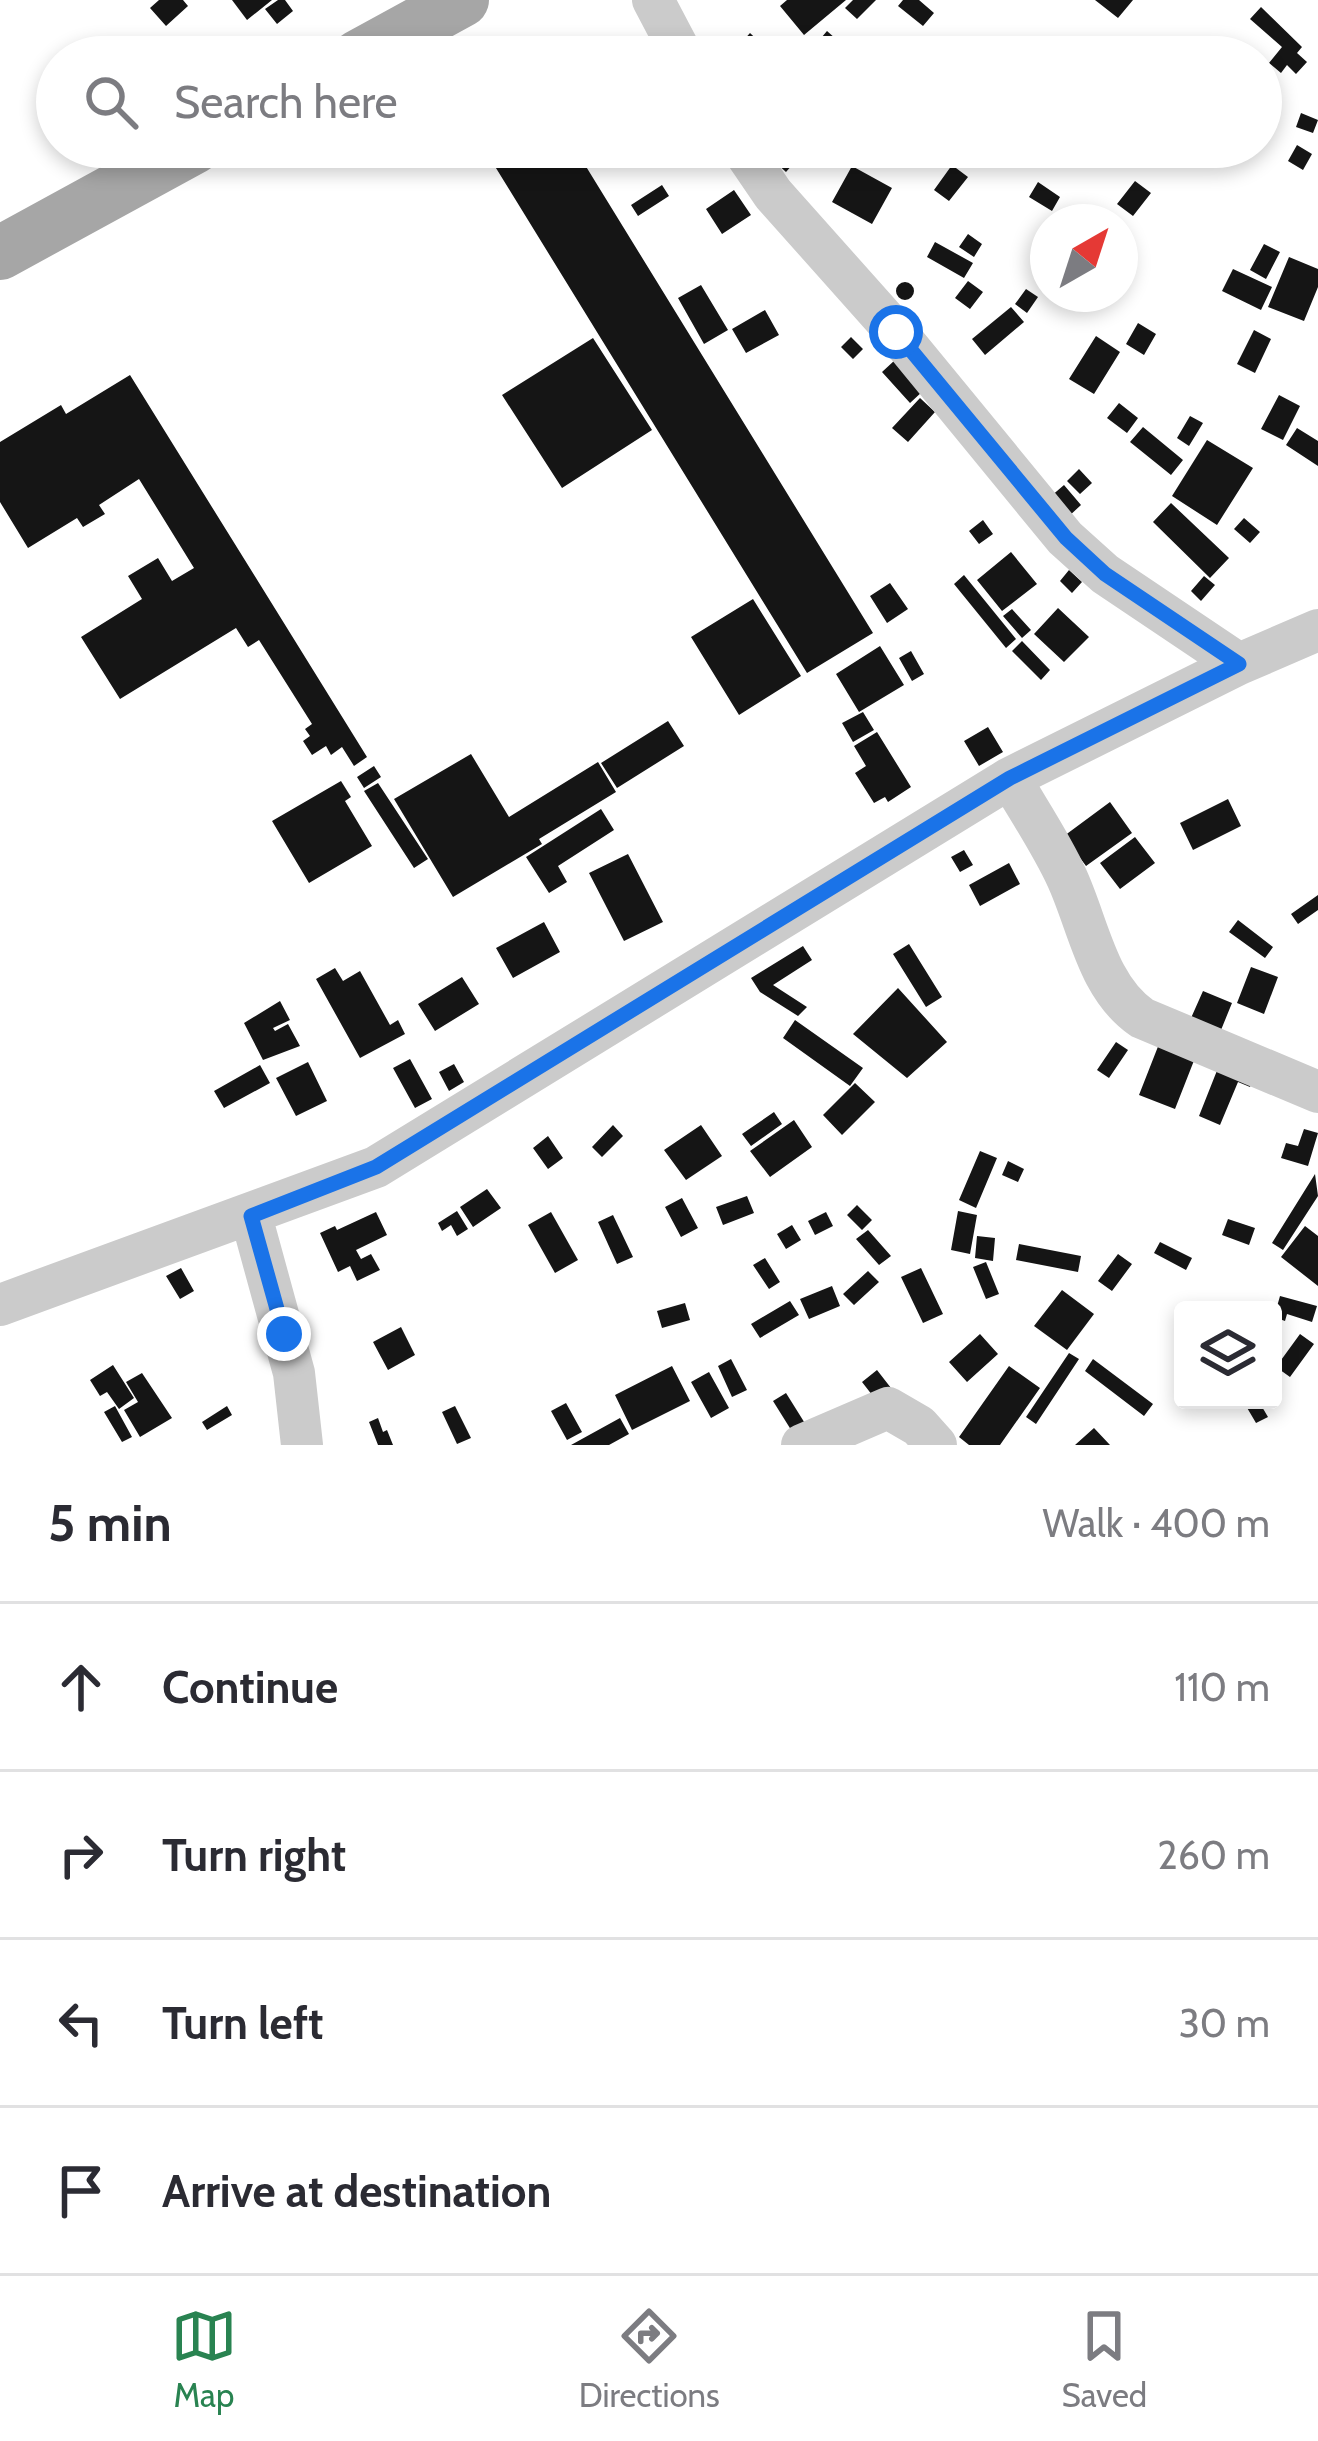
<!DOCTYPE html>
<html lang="en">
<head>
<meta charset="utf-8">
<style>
	body { margin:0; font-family:Cabin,sans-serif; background:#f2f2f3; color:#2b2b33 }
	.controls { position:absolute; right:36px; bottom:36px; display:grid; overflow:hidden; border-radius:12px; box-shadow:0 6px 18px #0003 }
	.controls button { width:108px; height:108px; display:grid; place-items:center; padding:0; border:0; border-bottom:3px solid #e1e1e2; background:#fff; color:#2b2b33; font:60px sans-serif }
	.compass { position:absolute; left:1030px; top:204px; width:108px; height:108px; border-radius:50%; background:#fff; box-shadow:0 6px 18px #0003; rotate:39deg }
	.stop { position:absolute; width:36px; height:36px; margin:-27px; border:9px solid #1a73e8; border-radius:50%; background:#fff }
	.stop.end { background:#1a73e8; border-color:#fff; box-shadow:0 3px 12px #0008 }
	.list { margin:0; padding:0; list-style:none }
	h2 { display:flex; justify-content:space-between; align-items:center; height:156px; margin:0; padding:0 48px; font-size:51px }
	h2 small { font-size:39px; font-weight:400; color:#7c7c81 }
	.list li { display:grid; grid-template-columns:78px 1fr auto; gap:36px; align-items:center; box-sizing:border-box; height:168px; padding:0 48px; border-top:3px solid #e1e1e2 }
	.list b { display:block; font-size:45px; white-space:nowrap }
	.list em { font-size:39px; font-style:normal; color:#7c7c81 }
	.icon { flex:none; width:66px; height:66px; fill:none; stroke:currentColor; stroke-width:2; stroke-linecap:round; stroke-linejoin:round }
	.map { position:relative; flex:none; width:1318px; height:1445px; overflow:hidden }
	.search { position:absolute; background:#fff; box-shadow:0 6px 18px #0003; left:36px; right:36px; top:36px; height:132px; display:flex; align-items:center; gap:30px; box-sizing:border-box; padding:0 42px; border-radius:66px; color:#7c7c81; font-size:45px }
	.sheet { height:828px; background:#fff }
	nav { display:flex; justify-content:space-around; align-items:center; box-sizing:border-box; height:168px; border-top:3px solid #e1e1e2; background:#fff; font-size:33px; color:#7c7c81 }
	nav a { display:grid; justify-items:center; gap:6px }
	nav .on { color:#298351 }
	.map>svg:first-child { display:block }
	.building { fill:#151515 }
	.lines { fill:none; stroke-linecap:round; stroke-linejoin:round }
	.minor { stroke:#cbcbcb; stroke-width:42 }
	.major { stroke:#a6a6a6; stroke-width:54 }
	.route { stroke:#1a73e8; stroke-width:15 }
</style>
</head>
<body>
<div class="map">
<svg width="1318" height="1445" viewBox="0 0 1318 1445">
	<rect width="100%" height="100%" fill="#fff"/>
	<path class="building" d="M159 0H183L188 6 166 26 150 8Z
		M232 0H272L247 20Z
		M278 0H285L293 11 277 24 265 9Z
		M787 0H846L804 35 780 6Z
		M853 0H876L857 19 845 8Z
		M903 0H919L934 13 923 26 898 6Z
		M1095 0H1133L1118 18Z
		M1261 7 1302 47 1297 53 1307 62 1296 74 1287 65 1281 73 1269 63 1282 47 1250 19Z
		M827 31 845 47 836 57 816 44Z
		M750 33 772 54 769 57 731 54Z
		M657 36 669 57H619Z
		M963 36 998 51 995 57H955Z
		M1301 113 1318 120 1313 133 1296 127Z
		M1297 145 1312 154 1303 170 1288 161Z
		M483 147H574L873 633 807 673Z
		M667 147H711L678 166Z
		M787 147H808L786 172 774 161Z
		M849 147H885L872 165Z
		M952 165 968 177 949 201 934 190Z
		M852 166 892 188 872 224 832 202Z
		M1135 181 1151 193 1133 216 1117 204Z
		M1038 182 1060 197 1052 211 1029 197Z
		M662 185 669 196 638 216 631 205Z
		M734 190 751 215 722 234 706 209Z
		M968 234 982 244 974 257 959 247Z
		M935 242 973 263 964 278 927 257Z
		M1264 244 1280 252 1266 279 1250 270Z
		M1289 257 1318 269V287L1304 321 1268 307Z
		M1233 269 1272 287 1261 310 1222 291Z
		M968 281 983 292 970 309 955 298Z
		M896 291a9 9 0 1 1 18 0a9 9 0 1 1-18 0Z
		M701 285 728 330 704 344 678 298Z
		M1026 289 1038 297 1027 313 1015 304Z
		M1011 307 1024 322 985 355 972 339Z
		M765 310 779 335 746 353 732 329Z
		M1138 323 1156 334 1144 355 1126 344Z
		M1254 330 1271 339 1255 373 1237 364Z
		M1096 336 1120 352 1094 394 1069 379Z
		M851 337 863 349 853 359 841 347Z
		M593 338 652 430 562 488 502 395Z
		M895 360 923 391 910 403 882 372Z
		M130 375 367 757 354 766 342 747 331 755 326 746 312 755 303 741 310 736 305 729 312 724 259 640 248 647 236 628 120 699 81 637 142 599 128 576 158 558 172 581 194 568 139 479 99 505 105 514 83 527 77 518 28 548 0 502V442L61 405 66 414Z
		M1279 395 1300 406 1283 440 1261 429Z
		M920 398 935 412 908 442 892 428Z
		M1119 403 1138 418 1127 433 1107 418Z
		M1190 416 1203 423 1189 446 1177 438Z
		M1143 427 1183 460 1171 475 1130 442Z
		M1297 428 1318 441V466L1286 445Z
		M1207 440 1253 468 1217 525 1172 496Z
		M1079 469 1092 483 1080 494 1067 481Z
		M1064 485 1081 505 1068 517 1050 497Z
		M1171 503 1229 558 1210 578 1153 522Z
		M1244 518 1260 532 1250 543 1234 529Z
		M983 520 993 534 979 544 969 531Z
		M1011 552 1037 584 1002 611 977 580Z
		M1069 570 1082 582 1072 593 1060 581Z
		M964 575 1016 639 1006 648 954 584Z
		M1204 576 1215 585 1201 601 1191 591Z
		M890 583 908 609 887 623 870 596Z
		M753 599 801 676 739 715 691 637Z
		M1058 608 1089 637 1064 662 1034 634Z
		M1012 609 1031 630 1022 638 1003 616Z
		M1022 641 1050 670 1041 680 1012 651Z
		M880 646 904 685 859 712 836 674Z
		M911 651 924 674 912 681 899 658Z
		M863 712 874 730 853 742 842 723Z
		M668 721 684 746 617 788 601 763Z
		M988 727 1003 752 979 766 964 741Z
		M877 732 911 787 888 802 885 797 874 803 855 773 866 766 854 746Z
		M471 754 509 817 598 762 616 792 539 839 542 844 453 897 394 799Z
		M374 766 381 777 364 788 357 777Z
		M341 781 351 797 345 801 372 846 309 883 272 821Z
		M378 783 428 859 414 868 364 791Z
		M1228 799 1241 826 1193 850 1180 823Z
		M1110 802 1132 833 1086 866 1064 836Z
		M601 809 614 830 558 866 567 882 549 893 526 857Z
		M1135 837 1155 863 1120 889 1100 863Z
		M964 850 973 865 960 872 951 857Z
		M628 854 663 922 624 941 589 873Z
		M1009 863 1020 884 980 906 969 885Z
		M1318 895V910L1298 924 1291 914Z
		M1238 920 1273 947 1265 958 1229 932Z
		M544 922 560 952 513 978 496 948Z
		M909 944 942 997 926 1007 893 954Z
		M803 946 812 960 773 985 807 1007 798 1016 760 992 751 978Z
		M1251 967 1278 977 1264 1014 1237 1003Z
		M335 968 343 981 360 971 390 1025 398 1020 405 1034 360 1058 316 979Z
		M462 977 479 1004 435 1031 418 1004Z
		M898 988 947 1042 907 1078 853 1034Z
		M1203 991 1232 1003 1221 1030 1191 1018Z
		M280 1001 290 1020 273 1028 275 1031 288 1024 300 1046 263 1060 244 1023Z
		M795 1020 863 1068 850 1086 783 1038Z
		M1116 1042 1128 1050 1109 1078 1097 1070Z
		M1159 1044 1195 1058 1175 1109 1139 1095Z
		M410 1059 432 1099 415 1108 393 1068Z
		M308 1062 327 1101 296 1116 276 1078Z
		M454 1064 464 1082 449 1091 439 1072Z
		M260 1065 270 1083 224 1108 214 1091Z
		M1218 1068 1253 1079 1250 1087 1238 1082 1220 1125 1199 1116Z
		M855 1083 875 1102 842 1135 823 1115Z
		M774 1112 782 1124 751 1146 742 1134Z
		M794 1120 812 1147 770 1177 750 1151Z
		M613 1125 623 1136 602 1157 592 1147Z
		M701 1125 722 1156 686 1180 664 1150Z
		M1304 1129 1318 1133 1308 1166 1281 1158 1286 1143 1298 1146Z
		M548 1136 563 1158 548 1169 533 1148Z
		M980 1151 997 1158 976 1208 959 1200Z
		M1008 1161 1024 1169 1018 1182 1002 1175Z
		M1315 1174 1318 1196 1283 1250 1272 1243Z
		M487 1189 501 1208 473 1227 460 1207Z
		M747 1196 754 1213 723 1225 716 1207Z
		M682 1198 698 1228 681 1237 665 1207Z
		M857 1205 872 1220 862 1230 847 1215Z
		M457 1211 468 1229 457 1236 451 1225 442 1231 438 1223Z
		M958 1211 977 1215 970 1254 951 1250Z
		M376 1212 387 1235 356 1250 361 1259 371 1254 380 1270 357 1281 350 1266 338 1272 320 1233 335 1226 337 1230Z
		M551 1212 578 1260 555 1273 528 1225Z
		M826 1212 833 1226 815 1235 808 1221Z
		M613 1215 633 1257 617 1264 598 1222Z
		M1228 1219 1255 1228 1249 1245 1222 1235Z
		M792 1225 801 1240 786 1249 777 1234Z
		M1305 1226 1318 1236V1286L1281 1257Z
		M868 1230 891 1256 879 1265 856 1239Z
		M977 1236 995 1238 993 1261 975 1258Z
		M1160 1242 1192 1258 1186 1270 1154 1253Z
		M1019 1244 1081 1256 1078 1272 1016 1260Z
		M1118 1254 1132 1264 1112 1291 1098 1281Z
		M765 1258 780 1282 769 1289 753 1265Z
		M986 1262 999 1294 986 1299 973 1267Z
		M181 1268 194 1291 180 1299 166 1276Z
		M921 1268 943 1314 923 1323 901 1277Z
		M868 1271 879 1282 854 1305 843 1294Z
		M832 1286 840 1306 809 1319 800 1299Z
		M1062 1290 1094 1314 1067 1350 1034 1326Z
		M1280 1296 1317 1306 1312 1322 1287 1314 1285 1321 1274 1317Z
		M790 1301 799 1315 760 1338 751 1324Z
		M685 1303 690 1320 662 1328 657 1311Z
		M401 1327 415 1355 388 1370 373 1342Z
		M980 1334 998 1354 967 1382 949 1362Z
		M1300 1334 1314 1344 1290 1377 1276 1367Z
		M1069 1353 1079 1359 1036 1424 1026 1417Z
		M731 1359 747 1390 732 1397 718 1366Z
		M1093 1359 1153 1404 1144 1416 1085 1371Z
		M113 1365 134 1398 119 1409 107 1392 100 1396 90 1380Z
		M672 1366 690 1401 632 1430 615 1395Z
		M1009 1366 1040 1388 1000 1445H969L959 1437Z
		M877 1370 891 1388 876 1400 862 1382Z
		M709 1372 729 1408 711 1418 691 1382Z
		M142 1373 172 1418 140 1437 124 1410 138 1402 126 1382Z
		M786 1393 806 1425 793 1433 773 1401Z
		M1258 1400 1268 1417 1256 1423 1246 1406Z
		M566 1403 582 1432 567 1440 551 1411Z
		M115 1406 132 1437 122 1442 104 1412Z
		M227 1406 232 1415 207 1430 202 1422Z
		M455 1406 471 1438 457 1444 442 1412Z
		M378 1418 383 1432 387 1430 393 1445H378L369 1422Z
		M620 1418 629 1434 609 1445H571Z
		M1094 1428 1110 1445H1075Z"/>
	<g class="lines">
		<path class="minor" d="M653 0 683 57
			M741 147 773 194 896 332 1065 538 1105 574 1239 664
			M1010 778C1029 811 1051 843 1067 878 1089 926 1097 987 1142 1018L1318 1092
			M251 1216 294 1373 302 1445
			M0 1305 376 1167 1010 778 1239 664 1318 630
			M802 1445 888 1408 919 1426 936 1445"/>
		<path class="major" d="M358 57 462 0
			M0 253 194 147"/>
	</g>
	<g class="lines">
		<path class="route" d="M284 1334 251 1216 376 1167 1010 778 1239 664 1105 574 1066 538 896 332"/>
	</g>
</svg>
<div class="controls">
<button><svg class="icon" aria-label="layers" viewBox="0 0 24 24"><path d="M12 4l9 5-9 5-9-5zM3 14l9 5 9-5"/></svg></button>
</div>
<svg class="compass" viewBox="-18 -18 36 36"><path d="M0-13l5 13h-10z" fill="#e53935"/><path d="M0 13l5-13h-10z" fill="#7c7c81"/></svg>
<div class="stop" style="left:896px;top:332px"></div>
<div class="stop end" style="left:284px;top:1334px"></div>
<div class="search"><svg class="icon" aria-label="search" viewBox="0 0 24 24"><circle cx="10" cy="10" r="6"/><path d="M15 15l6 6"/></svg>Search here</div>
</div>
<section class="sheet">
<h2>5 min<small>Walk · 400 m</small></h2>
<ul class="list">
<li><svg class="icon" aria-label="ahead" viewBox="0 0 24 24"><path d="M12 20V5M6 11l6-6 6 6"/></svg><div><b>Continue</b></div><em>110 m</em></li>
<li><svg class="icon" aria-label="right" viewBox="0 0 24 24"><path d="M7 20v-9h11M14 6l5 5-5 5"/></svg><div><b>Turn right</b></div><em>260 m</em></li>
<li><svg class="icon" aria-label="left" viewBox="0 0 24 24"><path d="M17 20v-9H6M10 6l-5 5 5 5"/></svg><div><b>Turn left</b></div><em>30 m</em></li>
<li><svg class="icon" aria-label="arrive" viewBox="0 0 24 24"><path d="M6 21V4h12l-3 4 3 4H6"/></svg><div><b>Arrive at destination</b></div></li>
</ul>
</section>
<nav>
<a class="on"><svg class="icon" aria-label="map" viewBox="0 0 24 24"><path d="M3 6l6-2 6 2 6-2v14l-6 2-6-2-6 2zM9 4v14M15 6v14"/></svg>Map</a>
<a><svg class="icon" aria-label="directions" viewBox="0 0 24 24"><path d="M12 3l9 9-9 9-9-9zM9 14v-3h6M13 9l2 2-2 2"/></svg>Directions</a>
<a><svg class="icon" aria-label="saved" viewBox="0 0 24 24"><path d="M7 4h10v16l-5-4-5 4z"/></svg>Saved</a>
</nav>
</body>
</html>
